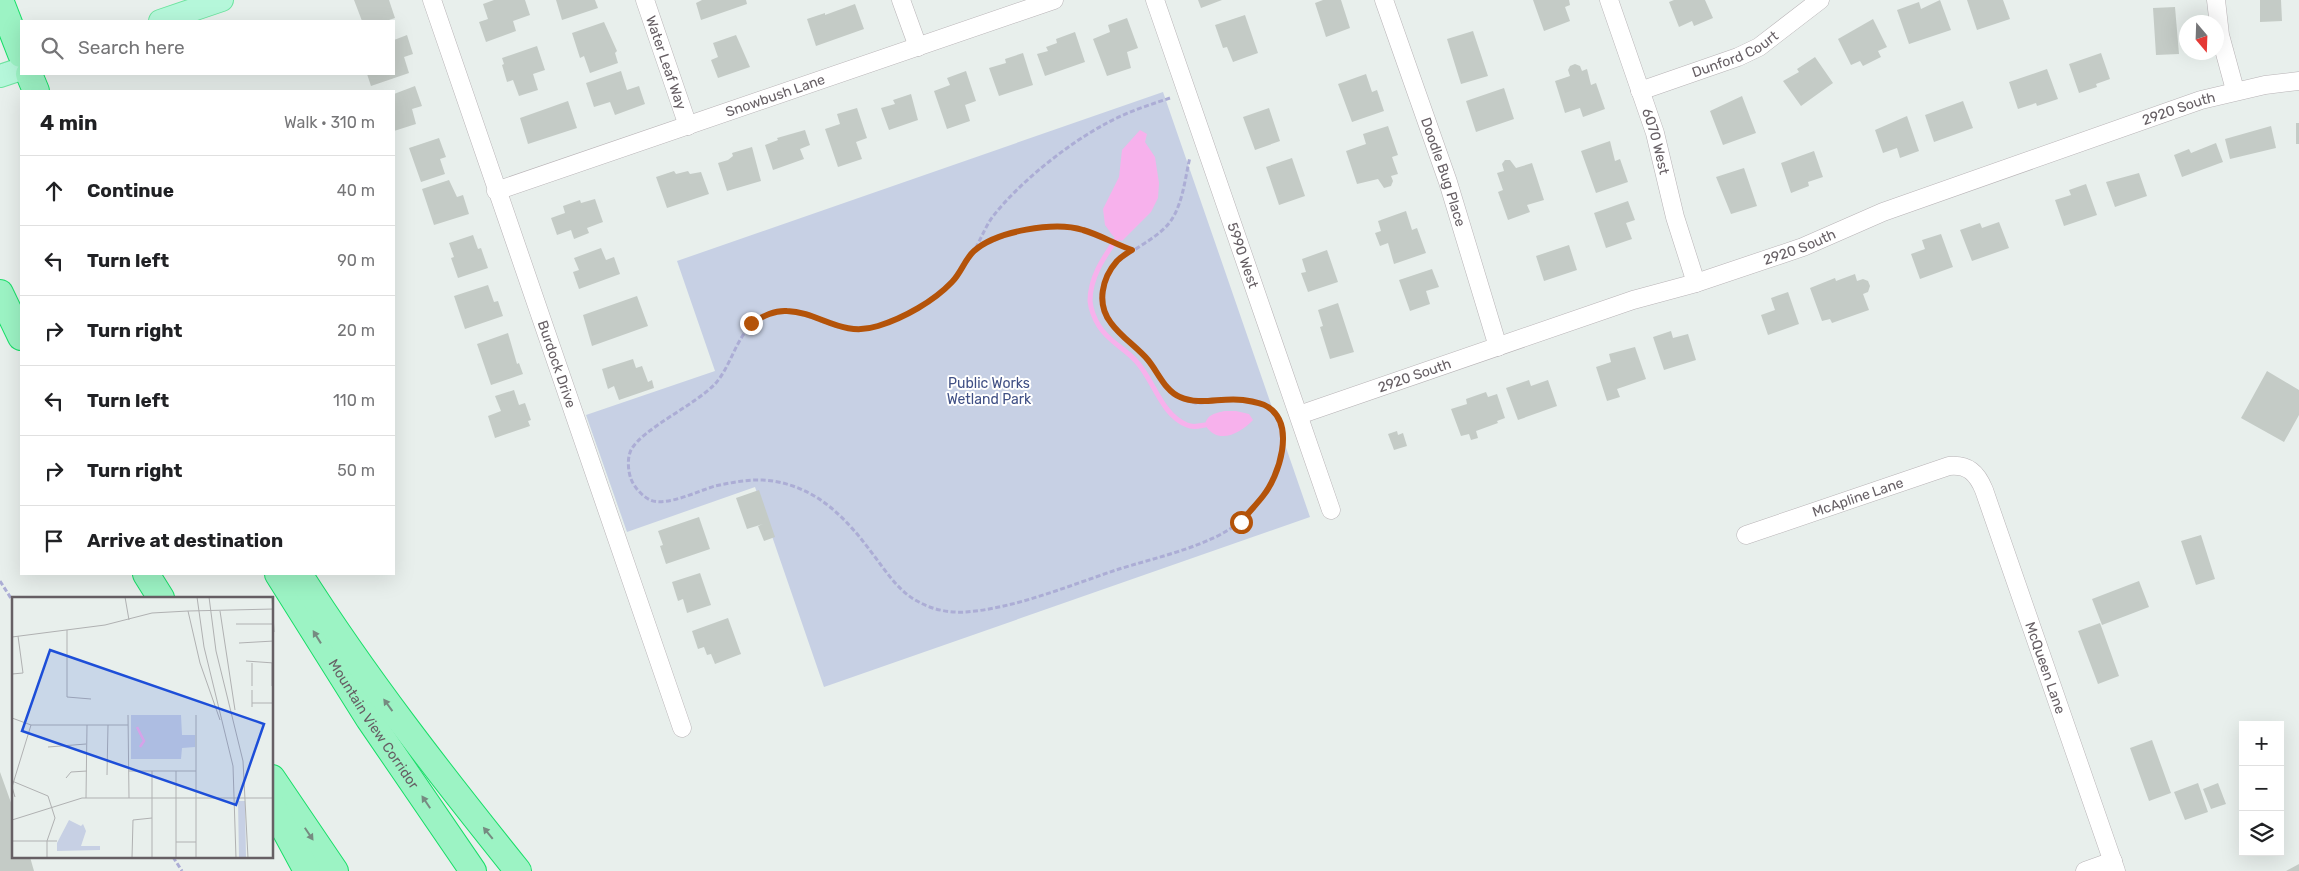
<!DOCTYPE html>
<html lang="en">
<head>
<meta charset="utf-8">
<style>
	body { margin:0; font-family:Rubik,sans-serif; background:#f6f6f6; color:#202124 }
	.controls { position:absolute; right:15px; bottom:15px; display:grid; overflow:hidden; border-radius:0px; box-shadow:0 5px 20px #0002 }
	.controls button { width:45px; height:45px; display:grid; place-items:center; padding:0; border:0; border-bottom:1px solid #e0e0e0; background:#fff; color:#202124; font:25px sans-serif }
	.compass { position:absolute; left:2179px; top:15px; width:45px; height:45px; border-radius:50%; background:#fff; box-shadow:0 5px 20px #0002; rotate:161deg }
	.stop { position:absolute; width:15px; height:15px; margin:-11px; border:4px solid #b45309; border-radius:50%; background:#fff }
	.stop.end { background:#b45309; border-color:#fff; box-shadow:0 1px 5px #0008 }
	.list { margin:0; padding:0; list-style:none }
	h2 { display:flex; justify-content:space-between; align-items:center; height:65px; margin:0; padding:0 20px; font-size:21px }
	h2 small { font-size:16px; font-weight:400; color:#757577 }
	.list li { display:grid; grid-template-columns:32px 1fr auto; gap:15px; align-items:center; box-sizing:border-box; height:70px; padding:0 20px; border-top:1px solid #e0e0e0 }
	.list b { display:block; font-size:19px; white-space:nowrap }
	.list em { font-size:16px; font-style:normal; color:#757577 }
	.icon { flex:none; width:28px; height:28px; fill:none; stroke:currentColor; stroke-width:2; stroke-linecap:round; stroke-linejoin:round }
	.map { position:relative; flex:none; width:2299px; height:871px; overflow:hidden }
	.search { position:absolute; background:#fff; box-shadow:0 5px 20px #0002; left:20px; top:20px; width:375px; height:55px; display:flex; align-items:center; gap:12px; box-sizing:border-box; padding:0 18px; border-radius:0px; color:#757577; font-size:19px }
	.panel { position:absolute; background:#fff; box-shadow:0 5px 20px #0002; left:20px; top:90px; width:375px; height:485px; border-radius:0px }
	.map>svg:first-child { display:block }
	.green { fill:#c7d0e4 }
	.water { fill:#f7b1ec }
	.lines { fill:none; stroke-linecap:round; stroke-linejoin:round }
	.stream { stroke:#f7b1ec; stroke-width:5 }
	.building { fill:#c4cbc6 }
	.minor-casing { stroke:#b8b3b6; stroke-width:19 }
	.major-casing { stroke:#6de4a0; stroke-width:24 }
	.highway-casing { stroke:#18df68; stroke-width:28 }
	.path { stroke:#acadd5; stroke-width:3; stroke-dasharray:5 2.5; stroke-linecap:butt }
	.minor { stroke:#fff; stroke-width:18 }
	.major { stroke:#b5f7da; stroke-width:22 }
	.highway { stroke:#9cf3c4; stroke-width:26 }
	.oneway { fill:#768b81 }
	.route { stroke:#b45309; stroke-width:6 }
	.labels { text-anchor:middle; stroke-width:4; stroke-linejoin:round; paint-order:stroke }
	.street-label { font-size:14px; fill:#665f64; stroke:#fff }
	.park-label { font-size:14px; fill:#405085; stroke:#fff }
	.inset-river { fill:none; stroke:#f7b1ec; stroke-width:2.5 }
	.inset-road { fill:none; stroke:#b0b1b2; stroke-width:1 }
	.view { fill:#1d4ed8; fill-opacity:0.15; stroke:#1d4ed8; stroke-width:2.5 }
	.inset-edge { fill:none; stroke:#665f64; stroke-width:2.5 }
</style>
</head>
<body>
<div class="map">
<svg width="2299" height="871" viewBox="0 0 2299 871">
	<rect width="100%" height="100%" fill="#e8efec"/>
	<path class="green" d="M1163 92 1310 517 824 687 755 487 627 532 586 415 715 371 677 261Z"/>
	<path class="water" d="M1140 130 1147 134 1145 142 1155 157 1159 183 1158 198 1151 212 1122 241 1113 236 1105 225 1103 209 1119 177 1122 150Z
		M1225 411H1236L1249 414 1253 420C1241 433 1218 446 1205 425 1207 414 1216 413 1225 411Z"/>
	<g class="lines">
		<path class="stream" d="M1117 238C1104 257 1090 277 1090 301 1091 310 1094 318 1099 326 1108 341 1124 348 1135 360 1154 379 1160 414 1187 425 1193 428 1199 426 1205 425"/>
	</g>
	<path class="building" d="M354 0H389L395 18 386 21H362Z
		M494 0H525L530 15 513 21 516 31 486 42 479 22 488 19 483 4Z
		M556 0H595L598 8 562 20Z
		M702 0H746L747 4 701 20 696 3Z
		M1198 0H1222L1201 8Z
		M1323 0H1341L1350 28 1326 37 1315 3Z
		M1533 0H1569L1570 5 1565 7 1570 21 1544 31Z
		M1674 0H1705L1713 18 1694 26 1692 21 1679 27 1669 2Z
		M1940 0 1951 30 1909 44 1897 10 1919 2 1921 9Z
		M1967 0H2003L2010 19 1977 30Z
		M2260 0H2281L2282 21 2260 22Z
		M855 4 864 29 816 46 807 19 825 13V15Z
		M2175 7 2179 54 2156 55 2153 8Z
		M1245 15 1258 53 1233 62 1227 47 1223 48 1215 25Z
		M1127 18 1138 48 1127 52 1131 68 1107 76 1093 39 1110 32 1108 25Z
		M1873 19 1887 47 1878 51 1881 57 1863 66 1860 61 1851 65 1838 39Z
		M604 22 617 51 615 53 618 63 590 73 584 56 580 58 572 33Z
		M1473 31 1488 76 1461 84 1447 39Z
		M1075 32 1085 62 1045 76 1037 54 1048 51 1046 47 1057 43 1056 39Z
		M407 35 413 54 404 57 409 73 371 86 367 74H394V40Z
		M736 35 750 67 718 78 711 60 718 57 713 43Z
		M537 46 545 70 533 74 538 90 519 96 513 80 507 82 502 65 504 64 502 58Z
		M1023 53 1033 85 999 96 989 68 1006 63 1005 59Z
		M2101 53 2110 79 2096 84 2097 87 2079 93 2069 64Z
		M1815 57 1833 83 1801 106 1783 81 1799 72 1797 69Z
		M1575 64 1580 66 1582 71 1587 69 1591 85 1596 83 1605 109 1583 117 1580 108 1565 113 1555 81 1570 76 1568 70 1570 66Z
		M2047 69 2058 99 2037 106 2036 103 2018 109 2009 82Z
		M621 71 627 90 639 86 645 104 615 115 610 102 594 107 586 83Z
		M966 71 976 101 965 105 970 121 947 129 934 91 950 85 947 78Z
		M1366 74 1372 92 1377 90 1384 111 1352 122 1338 84Z
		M415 86 422 106 412 109 416 124 394 131V94Z
		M1504 88 1514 119 1476 132 1466 101Z
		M911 94 918 120 889 130 881 108 895 104 893 100Z
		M1742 96 1756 133 1723 145 1710 111Z
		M568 101 577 128 528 144 520 118Z
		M1963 101 1973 128 1934 142 1925 115Z
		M857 108 867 138 856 142 862 159 838 167 825 129 840 124 837 114Z
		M1269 108 1280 141 1255 150 1243 117Z
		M1907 116 1919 151 1900 158 1897 148 1883 153 1875 130Z
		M2296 123H2299V144H2296Z
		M1388 126 1398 155 1392 157 1398 174 1391 176 1393 181 1391 186 1384 188 1378 179 1357 184 1346 151 1366 144 1363 134Z
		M2271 126 2276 148 2230 159 2225 139Z
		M805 130 810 145 800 149 804 159 773 170 765 145 778 140 777 138Z
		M439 138 446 157 440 159 445 174 421 182 409 148Z
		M1610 141 1615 161 1620 159 1628 182 1596 193 1581 151Z
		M2216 143 2223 162 2182 177 2174 155 2189 149 2191 153Z
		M752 147 761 181 727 191 718 163 728 160 733 156 732 153Z
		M1814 151 1823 177 1808 182 1809 186 1791 193 1781 163Z
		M1292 158 1305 196 1279 205 1266 167Z
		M1505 160H1510L1516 168 1532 163 1544 200 1527 205 1530 212 1508 220 1498 192 1503 190 1497 173 1504 171 1502 164Z
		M1744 168 1757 206 1731 214 1716 177Z
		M674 171 676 174 688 171 690 174 701 172 709 194 667 208 656 177Z
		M2139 173 2147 196 2115 207 2106 182Z
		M449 180 457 197 463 195 469 214 434 225 422 189Z
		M2086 184 2097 215 2064 226 2055 200 2071 195 2069 190Z
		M595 199 603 222 587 228 589 233 574 239 571 230 557 235 551 218 565 213 563 206 580 200 581 203Z
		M1628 201 1635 220 1626 223 1632 239 1606 248 1594 213Z
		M1406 211 1412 230 1417 228 1426 253 1394 264 1388 243 1380 246 1375 233 1381 231 1378 221Z
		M1999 222 2009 248 1972 261 1960 230 1980 223 1982 228Z
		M1941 234 1953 267 1920 279 1911 254 1925 249 1922 240Z
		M473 235 478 249 481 248 488 268 458 278 451 258 454 257 449 243Z
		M1569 245 1577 270 1544 281 1536 256Z
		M601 248 606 260 614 257 620 274 579 289 573 272 579 270 574 258Z
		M1327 250 1338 282 1308 292 1301 273 1306 272 1302 259Z
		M1432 269 1439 287 1426 291 1430 304 1410 311 1399 280Z
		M1855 274 1857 281 1863 279 1868 281 1870 286 1868 292 1863 294 1869 310 1832 323 1830 319 1822 321 1810 288 1835 278 1836 281Z
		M488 285 494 302 498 301 503 316 465 329 454 296Z
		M1788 292 1799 324 1768 335 1761 315 1775 310 1771 298Z
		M637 296 648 326 592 346 583 315Z
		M1338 303 1354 352 1330 359 1320 327 1323 326 1318 310Z
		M1671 331 1673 338 1688 334 1696 360 1664 370 1653 337Z
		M508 333 517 364 519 363 523 374 491 385 477 344Z
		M1635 347 1646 379 1617 389 1620 397 1607 401 1596 367 1611 362 1609 354Z
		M633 359 636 368 642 366 648 382 652 380 654 388 619 400 614 386 608 389 602 369Z
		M2267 371 2299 390V415L2284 442 2241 418Z
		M1529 380 1531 386 1548 380 1557 406 1518 420 1506 388Z
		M514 390 519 405 525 403 531 420 528 421 530 426 495 438 488 416 501 411 495 396Z
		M1486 392 1488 397 1497 394 1505 418 1497 421 1498 423 1476 431 1478 438 1471 440 1469 434 1461 436 1451 409 1467 404 1466 399Z
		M1397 431 1398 435 1403 433 1407 446 1394 450 1388 434Z
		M759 490 775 537 764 541 758 526 763 524 747 529 736 498Z
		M699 517 710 549 666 564 660 546 663 545 658 531Z
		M2201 535 2215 579 2196 585 2181 541Z
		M700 573 711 605 687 613 683 599 678 601 672 582Z
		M2139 581 2149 607 2102 625 2092 599Z
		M728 618 741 654 715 664 711 654 707 655 704 647 698 649 692 631Z
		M2100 623 2119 676 2098 684 2078 631Z
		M2152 740 2171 793 2149 801 2130 748Z
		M0 772 14 811V857H30L34 871H0Z
		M2198 783 2208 812 2185 820 2174 792Z
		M2218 783 2226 804 2211 809 2203 789Z
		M2299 864V871H2286Z"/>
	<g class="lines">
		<g class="minor-casing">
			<g id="minor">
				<path id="s1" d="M432 0 682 728"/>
				<path id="s2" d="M645 0 688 126"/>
				<path d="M901 0 918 47"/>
				<path id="s3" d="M1155 0 1331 510"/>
				<path id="s4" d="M1384 0 1448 182 1498 347"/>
				<path id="s5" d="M1609 0 1655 133 1675 217 1696 283"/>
				<path d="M2216 0 2220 35 2235 90"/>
				<path id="s6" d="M1640 91 1738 57 1759 47 1820 0"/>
				<path id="s7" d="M496 191 1054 0"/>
				<path id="s8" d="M1299 415 1633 300 1696 283 1803 247 1883 212 2201 100 2265 85 2299 81"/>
				<path id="s9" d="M1746 535 1949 466C1968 464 1977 473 1984 490L2116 871"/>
				<path d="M2085 871 2113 861"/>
			</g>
		</g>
		<g class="major-casing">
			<path id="major" d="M160 21 222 0
				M0 76 21 69"/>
		</g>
		<g class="highway-casing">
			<g id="highway">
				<path d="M0 0 21 54"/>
				<path d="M29 74 36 91"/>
				<path d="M0 293 21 337"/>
				<path d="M146 574 161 598"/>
				<path id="s10" d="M278 574 369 719 473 871"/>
				<path d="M299 574C365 678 441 775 518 871"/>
				<path d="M272 778 335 871"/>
				<path d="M272 806 307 871"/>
			</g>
		</g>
		<path class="path" d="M1170 98C1149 105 1127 112 1107 123 1069 143 1021 181 994 215 986 225 982 237 975 249 962 272 945 291 922 305 901 318 876 331 850 329 820 326 797 303 766 315 737 327 734 363 715 384 695 405 642 429 631 450 627 458 628 471 631 479 634 487 642 496 650 500 666 507 698 491 715 486 734 482 754 478 773 481 822 489 850 523 878 561 889 576 902 594 919 602 933 610 950 613 966 612 1016 608 1068 586 1116 570 1153 558 1213 546 1242 520 1258 506 1273 484 1280 464 1283 455 1283 445 1282 435 1278 403 1254 399 1224 399 1215 399 1205 404 1195 403 1194 402 1178 396 1177 396 1168 390 1164 382 1159 374 1146 354 1126 342 1112 324 1107 318 1101 306 1101 298 1102 255 1148 250 1170 222 1183 204 1185 178 1190 157
			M974 250C1008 233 1043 219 1081 229 1099 234 1115 244 1131 250
			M0 581 14 603
			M173 857 182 871"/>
		<use href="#minor" class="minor"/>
		<use href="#major" class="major"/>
		<use href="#highway" class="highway"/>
	</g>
	<defs><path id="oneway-solid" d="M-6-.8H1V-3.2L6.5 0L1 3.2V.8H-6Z" transform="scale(1.25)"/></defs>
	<g class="oneway">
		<use href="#oneway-solid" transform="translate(317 637) rotate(-122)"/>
		<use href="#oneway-solid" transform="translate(388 705) rotate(-126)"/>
		<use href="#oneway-solid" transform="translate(426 802) rotate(-124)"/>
		<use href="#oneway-solid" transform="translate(488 833) rotate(-129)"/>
		<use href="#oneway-solid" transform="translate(309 834) rotate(56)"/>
	</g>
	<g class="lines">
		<path class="route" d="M751 323C762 317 774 310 787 311 820 312 841 338 878 326 904 318 934 301 952 282 961 273 965 259 974 251 996 231 1055 221 1083 230 1100 235 1115 244 1132 250 1127 253 1121 257 1117 261 1102 278 1096 304 1111 323 1121 337 1137 347 1148 360 1158 372 1165 391 1180 397 1200 406 1221 397 1243 400 1250 401 1263 403 1268 407 1296 425 1279 476 1263 496 1256 505 1248 513 1241 522"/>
	</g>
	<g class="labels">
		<g class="street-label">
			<text dy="5" stroke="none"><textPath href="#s6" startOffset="102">Dunford Court</textPath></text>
			<text dy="5" stroke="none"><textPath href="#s2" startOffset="66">Water Leaf Way</textPath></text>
			<text dy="5" stroke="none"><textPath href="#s7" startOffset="295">Snowbush Lane</textPath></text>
			<text dy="5" stroke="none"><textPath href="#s8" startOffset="932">2920 South</textPath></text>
			<text dy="5" stroke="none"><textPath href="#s5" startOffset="149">6070 West</textPath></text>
			<text dy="5" stroke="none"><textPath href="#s4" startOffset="182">Doodle Bug Place</textPath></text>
			<text dy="5" stroke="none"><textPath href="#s8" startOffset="528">2920 South</textPath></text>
			<text dy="5" stroke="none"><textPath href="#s3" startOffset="270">5990 West</textPath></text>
			<text dy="5" stroke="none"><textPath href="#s1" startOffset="385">Burdock Drive</textPath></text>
			<text dy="5" stroke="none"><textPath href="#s8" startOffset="122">2920 South</textPath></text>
			<text dy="5" stroke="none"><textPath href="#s9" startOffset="118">McApline Lane</textPath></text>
			<text dy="5" stroke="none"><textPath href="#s9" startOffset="449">McQueen Lane</textPath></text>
			<text dy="5" stroke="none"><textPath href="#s10" startOffset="178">Mountain View Corridor</textPath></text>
		</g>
		<g class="park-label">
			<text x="989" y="388">Public Works<tspan x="989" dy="16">Wetland Park</tspan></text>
		</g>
	</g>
	<g transform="translate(12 597)">
		<rect width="261" height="261" fill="#e8efec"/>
		<path d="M119 118H169L170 138H183V150L170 151 169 162H119ZM226 204H233L234 261H227ZM57 223 69 229 71 227 74 234 69 249H88V253L45 254V246Z" fill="#c7d0e4"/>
		<path class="inset-river" d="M125 130 132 144 128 150"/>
		<path class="inset-road" d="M113 0 117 23M185 0 192 50 221 169 224 261M197 0 204 54 231 164 236 261M260 0 262 35M176 14 262 12M176 14 188 66 208 123M208 14 223 113M224 27H262M55 33V100L79 102M0 40 93 28 140 16 176 14M227 46 262 44M234 64 262 66M240 66V89M260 66V89M0 77 11 76 6 39M240 93V110M240 106H262M116 118 117 201M0 121 19 128H116M36 150 74 147M117 174H184M95 178 96 128M54 181 59 175 75 174M0 184 36 199 43 221 35 244V261M3 200 0 190 19 128M74 201 75 128M0 223 70 201H262M0 244H45M164 245H184M120 261 121 223 140 221M140 261V174M164 261V174M184 261V118"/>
		<path class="view" d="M38 53 252 127 224 208 10 134Z"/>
		<rect width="261" height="261" class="inset-edge"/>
	</g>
</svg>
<div class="controls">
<button>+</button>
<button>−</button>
<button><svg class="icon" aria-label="layers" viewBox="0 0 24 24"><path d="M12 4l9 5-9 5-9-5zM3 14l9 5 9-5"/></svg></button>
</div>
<svg class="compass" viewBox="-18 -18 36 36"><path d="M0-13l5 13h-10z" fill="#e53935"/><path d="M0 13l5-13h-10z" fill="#757577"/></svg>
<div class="stop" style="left:1241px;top:522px"></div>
<div class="stop end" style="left:751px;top:323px"></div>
<div class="search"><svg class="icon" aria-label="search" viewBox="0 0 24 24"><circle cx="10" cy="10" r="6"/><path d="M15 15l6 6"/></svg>Search here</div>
<section class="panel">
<h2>4 min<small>Walk · 310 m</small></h2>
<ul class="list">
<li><svg class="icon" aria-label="ahead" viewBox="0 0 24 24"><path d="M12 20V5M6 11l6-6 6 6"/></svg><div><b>Continue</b></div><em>40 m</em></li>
<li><svg class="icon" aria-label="left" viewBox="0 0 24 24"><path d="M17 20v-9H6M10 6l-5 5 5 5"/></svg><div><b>Turn left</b></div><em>90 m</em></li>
<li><svg class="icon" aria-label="right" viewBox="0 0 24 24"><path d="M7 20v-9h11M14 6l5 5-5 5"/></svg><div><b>Turn right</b></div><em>20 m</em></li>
<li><svg class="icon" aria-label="left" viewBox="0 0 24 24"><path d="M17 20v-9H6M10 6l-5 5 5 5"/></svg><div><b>Turn left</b></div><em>110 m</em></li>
<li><svg class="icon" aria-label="right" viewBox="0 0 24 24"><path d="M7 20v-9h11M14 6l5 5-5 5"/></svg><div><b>Turn right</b></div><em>50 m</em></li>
<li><svg class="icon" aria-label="arrive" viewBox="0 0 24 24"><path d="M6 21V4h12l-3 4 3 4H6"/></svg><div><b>Arrive at destination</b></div></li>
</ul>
</section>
</div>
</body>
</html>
